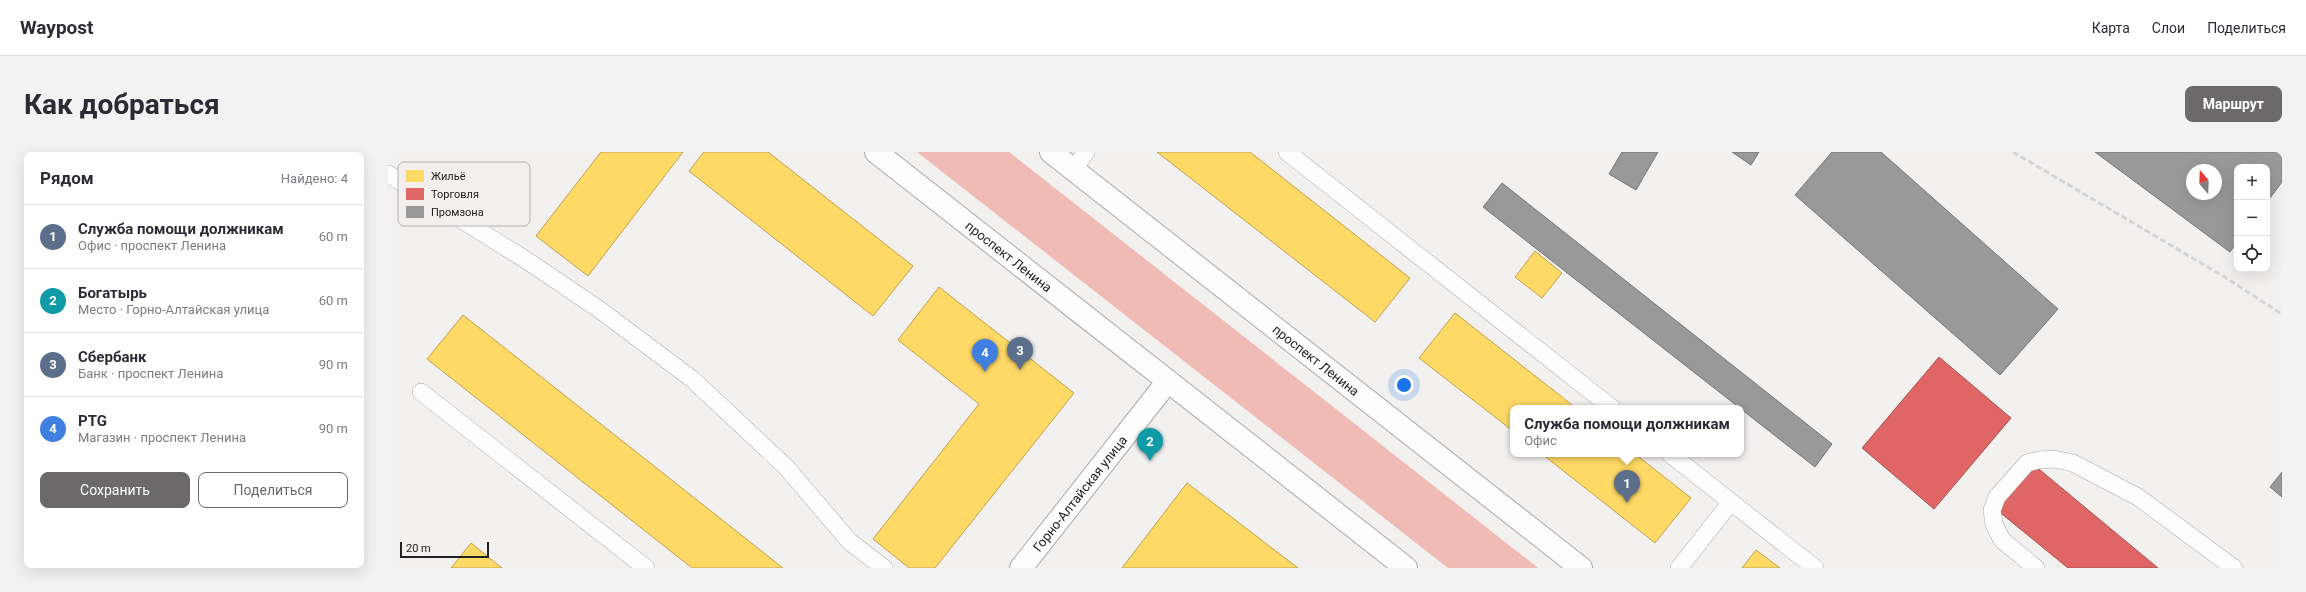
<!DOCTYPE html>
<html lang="ru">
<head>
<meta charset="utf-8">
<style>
	body { margin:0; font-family:Roboto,sans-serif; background:#f2f2f3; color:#2b2b33 }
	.controls { position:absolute; right:12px; top:12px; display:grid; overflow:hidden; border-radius:8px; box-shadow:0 4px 16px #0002 }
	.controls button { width:36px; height:36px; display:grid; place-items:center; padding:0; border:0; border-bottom:1px solid #e1e1e2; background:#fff; color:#2b2b33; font:20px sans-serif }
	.compass { position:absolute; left:1798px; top:12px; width:36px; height:36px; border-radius:50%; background:#fff; box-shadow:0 4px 16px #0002; rotate:341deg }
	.scale { position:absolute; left:12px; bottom:10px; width:89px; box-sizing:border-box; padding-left:4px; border:2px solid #222020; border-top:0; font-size:11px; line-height:14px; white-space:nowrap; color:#222020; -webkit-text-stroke:3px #f4efef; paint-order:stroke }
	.you { position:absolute; left:1016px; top:233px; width:14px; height:14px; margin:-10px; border:3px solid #fff; border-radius:50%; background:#1a73e8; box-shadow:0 0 0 6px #1a73e833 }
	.badge { display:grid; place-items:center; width:26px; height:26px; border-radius:50%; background:#6b6969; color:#fff; font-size:13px; font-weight:700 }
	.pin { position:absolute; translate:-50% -33px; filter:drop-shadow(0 1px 2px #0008) }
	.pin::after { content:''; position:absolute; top:21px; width:14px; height:12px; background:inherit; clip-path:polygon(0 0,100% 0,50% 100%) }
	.popup { position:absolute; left:1122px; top:253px; width:234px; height:52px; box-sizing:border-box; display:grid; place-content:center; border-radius:8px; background:#fff; filter:drop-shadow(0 1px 3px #0005); font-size:13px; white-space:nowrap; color:#7c7c81 }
	.popup b { font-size:15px; color:#2b2b33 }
	.popup::after { content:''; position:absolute; left:50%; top:100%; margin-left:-8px; border:8px solid transparent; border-top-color:#fff }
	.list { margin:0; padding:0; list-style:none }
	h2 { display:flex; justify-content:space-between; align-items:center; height:52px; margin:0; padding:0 16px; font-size:17px }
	h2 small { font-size:13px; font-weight:400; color:#7c7c81 }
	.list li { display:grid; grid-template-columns:26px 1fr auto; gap:12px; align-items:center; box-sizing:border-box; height:64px; padding:0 16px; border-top:1px solid #e1e1e2 }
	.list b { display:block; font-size:15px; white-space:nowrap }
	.list p { margin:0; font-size:13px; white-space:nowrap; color:#7c7c81 }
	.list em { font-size:13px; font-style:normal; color:#7c7c81 }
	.actions { display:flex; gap:8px; padding:12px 16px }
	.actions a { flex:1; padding:9px 0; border:1px solid #6b6969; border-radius:8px; text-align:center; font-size:14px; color:#6b6969 }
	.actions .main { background:#6b6969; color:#fff }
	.icon { flex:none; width:22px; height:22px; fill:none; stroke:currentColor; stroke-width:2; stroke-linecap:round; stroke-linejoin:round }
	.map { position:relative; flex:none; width:1894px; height:416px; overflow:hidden; border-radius:8px }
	header { display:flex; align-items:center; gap:24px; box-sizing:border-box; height:56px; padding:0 20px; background:#fff; border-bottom:1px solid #e1e1e2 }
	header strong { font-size:19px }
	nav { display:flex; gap:22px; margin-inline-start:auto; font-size:14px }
	.intro { display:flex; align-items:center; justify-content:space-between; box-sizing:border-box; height:96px; padding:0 24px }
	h1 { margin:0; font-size:28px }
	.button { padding:10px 18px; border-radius:8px; background:#6b6969; color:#fff; font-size:14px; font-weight:700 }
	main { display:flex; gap:24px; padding:0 24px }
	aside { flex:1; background:#fff; border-radius:8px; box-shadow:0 4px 16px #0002 }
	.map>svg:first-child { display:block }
	.forest { fill:#f0bab5 }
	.homes { fill:#ffd966; stroke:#bda251 }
	.shops { fill:#e06666; stroke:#a75151 }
	.industry { fill:#999; stroke:#757575; fill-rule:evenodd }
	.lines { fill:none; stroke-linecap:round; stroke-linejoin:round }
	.lane-casing { stroke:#aaa8a8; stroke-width:18 }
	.street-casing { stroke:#aaa8a8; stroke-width:24 }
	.primary-casing { stroke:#aaa8a8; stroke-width:24 }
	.lane { stroke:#fdfdfd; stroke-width:17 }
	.street { stroke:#fdfdfd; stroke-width:22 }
	.primary { stroke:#fdfdfd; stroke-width:22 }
	.rail { stroke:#d5d5d5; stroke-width:3; stroke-dasharray:6 3; stroke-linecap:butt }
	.labels { text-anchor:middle; stroke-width:4; stroke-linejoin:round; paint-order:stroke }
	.street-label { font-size:13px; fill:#222020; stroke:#f4efef }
	.key { fill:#f4efef; stroke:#b5b1b1; stroke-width:1 }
	.key-label { font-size:11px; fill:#222020 }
</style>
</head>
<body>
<header>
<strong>Waypost</strong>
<nav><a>Карта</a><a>Слои</a><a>Поделиться</a></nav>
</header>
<div class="intro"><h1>Как добраться</h1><a class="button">Маршрут</a></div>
<main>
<aside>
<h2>Рядом<small>Найдено: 4</small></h2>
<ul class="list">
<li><span class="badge" style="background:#5c6f8a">1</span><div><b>Служба помощи должникам</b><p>Офис · проспект Ленина</p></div><em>60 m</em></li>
<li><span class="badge" style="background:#0f9aa8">2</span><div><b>Богатырь</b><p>Место · Горно-Алтайская улица</p></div><em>60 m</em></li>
<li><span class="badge" style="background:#5c6f8a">3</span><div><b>Сбербанк</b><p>Банк · проспект Ленина</p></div><em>90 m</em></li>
<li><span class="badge" style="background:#3f7fe0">4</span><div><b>PTG</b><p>Магазин · проспект Ленина</p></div><em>90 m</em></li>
</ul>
<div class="actions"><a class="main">Сохранить</a><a>Поделиться</a></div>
</aside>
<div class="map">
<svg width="1894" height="416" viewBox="0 0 1894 416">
	<rect width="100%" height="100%" fill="#f3f0f0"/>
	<path class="forest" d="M529 0H621L1150 416H1060Z"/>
	<path class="homes" d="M213 0H295L200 124 148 84Z
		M316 0H380L525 114 485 164 301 19Z
		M769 0H862L1022 126 987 170Z
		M1147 99 1174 121 1154 146 1127 125Z
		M551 135 686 241 547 416H521L485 387 591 252 510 188Z
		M1067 161 1188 256H1125V279L1031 206Z
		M75 163 395 416H304L39 207Z
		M1154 302H1247L1303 346 1267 391Z
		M799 331 910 416H734Z
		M83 391 114 416H63Z
		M1368 398 1392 416H1354Z"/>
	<path class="shops" d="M1551 205 1623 266 1546 357 1474 296Z
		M1646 313 1770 416H1680L1609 358Z"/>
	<path class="industry" d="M1234 0H1270L1248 38 1221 22Z
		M1344 0H1371L1363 13Z
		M1444 0H1493L1670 157 1612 223 1407 43Z
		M1707 0H1894V30L1879 50V15H1849V90L1842 100ZM1804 18H1828V42H1804Z
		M1114 31 1444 292 1427 315 1095 55Z
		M1894 320V345L1882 335Z"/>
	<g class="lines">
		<g class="lane-casing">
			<path id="lane" d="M899 0 1224 256
				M685 18 698 0
				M0 22 138 108 212 158 304 227 398 315 462 390 496 416
				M33 240 258 416
				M1282 302 1427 416
				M1291 416 1343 350
				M1648 416 1614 388 1606 372 1604 358 1609 345 1639 311 1651 308 1666 307 1685 311 1750 345 1846 416"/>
		</g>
		<g class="street-casing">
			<g id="street">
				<path id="s1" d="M633 416 780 229"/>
			</g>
		</g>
		<g class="primary-casing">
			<g id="primary">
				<path id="s2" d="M488 0 1018 416"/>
				<path id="s3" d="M663 0 1193 416"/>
			</g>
		</g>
		<use href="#lane" class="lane"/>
		<use href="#street" class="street"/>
		<use href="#primary" class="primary"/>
		<path class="rail" d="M1625 0 1835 124 1894 162"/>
	</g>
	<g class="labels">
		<g class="street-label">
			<text dy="5" stroke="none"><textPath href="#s2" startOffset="169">проспект Ленина</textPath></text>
			<text dy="5" stroke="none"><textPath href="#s3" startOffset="337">проспект Ленина</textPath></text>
			<text dy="5" stroke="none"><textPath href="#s1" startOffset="95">Горно-Алтайская улица</textPath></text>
		</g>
	</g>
	<rect x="10" y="10" width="132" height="64" rx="6" class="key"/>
	<rect x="18" y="18" width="18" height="12" fill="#ffd966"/>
	<rect x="18" y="36" width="18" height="12" fill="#e06666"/>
	<rect x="18" y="54" width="18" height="12" fill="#999"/>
	<g class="key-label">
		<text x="43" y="28">Жильё</text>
		<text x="43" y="46">Торговля</text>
		<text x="43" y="64">Промзона</text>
	</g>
</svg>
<div class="controls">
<button>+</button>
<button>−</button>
<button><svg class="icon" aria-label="locate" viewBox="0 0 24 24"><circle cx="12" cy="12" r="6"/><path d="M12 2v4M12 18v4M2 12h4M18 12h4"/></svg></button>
</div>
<svg class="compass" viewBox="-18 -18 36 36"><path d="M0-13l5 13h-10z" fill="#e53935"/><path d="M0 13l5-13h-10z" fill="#7c7c81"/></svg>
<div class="scale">20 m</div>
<div class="you"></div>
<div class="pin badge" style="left:1239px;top:351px;background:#5c6f8a">1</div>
<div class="popup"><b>Служба помощи должникам</b>Офис</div>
<div class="pin badge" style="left:762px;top:309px;background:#0f9aa8">2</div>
<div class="pin badge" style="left:632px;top:218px;background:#5c6f8a">3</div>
<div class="pin badge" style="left:597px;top:220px;background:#3f7fe0">4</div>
</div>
</main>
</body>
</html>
